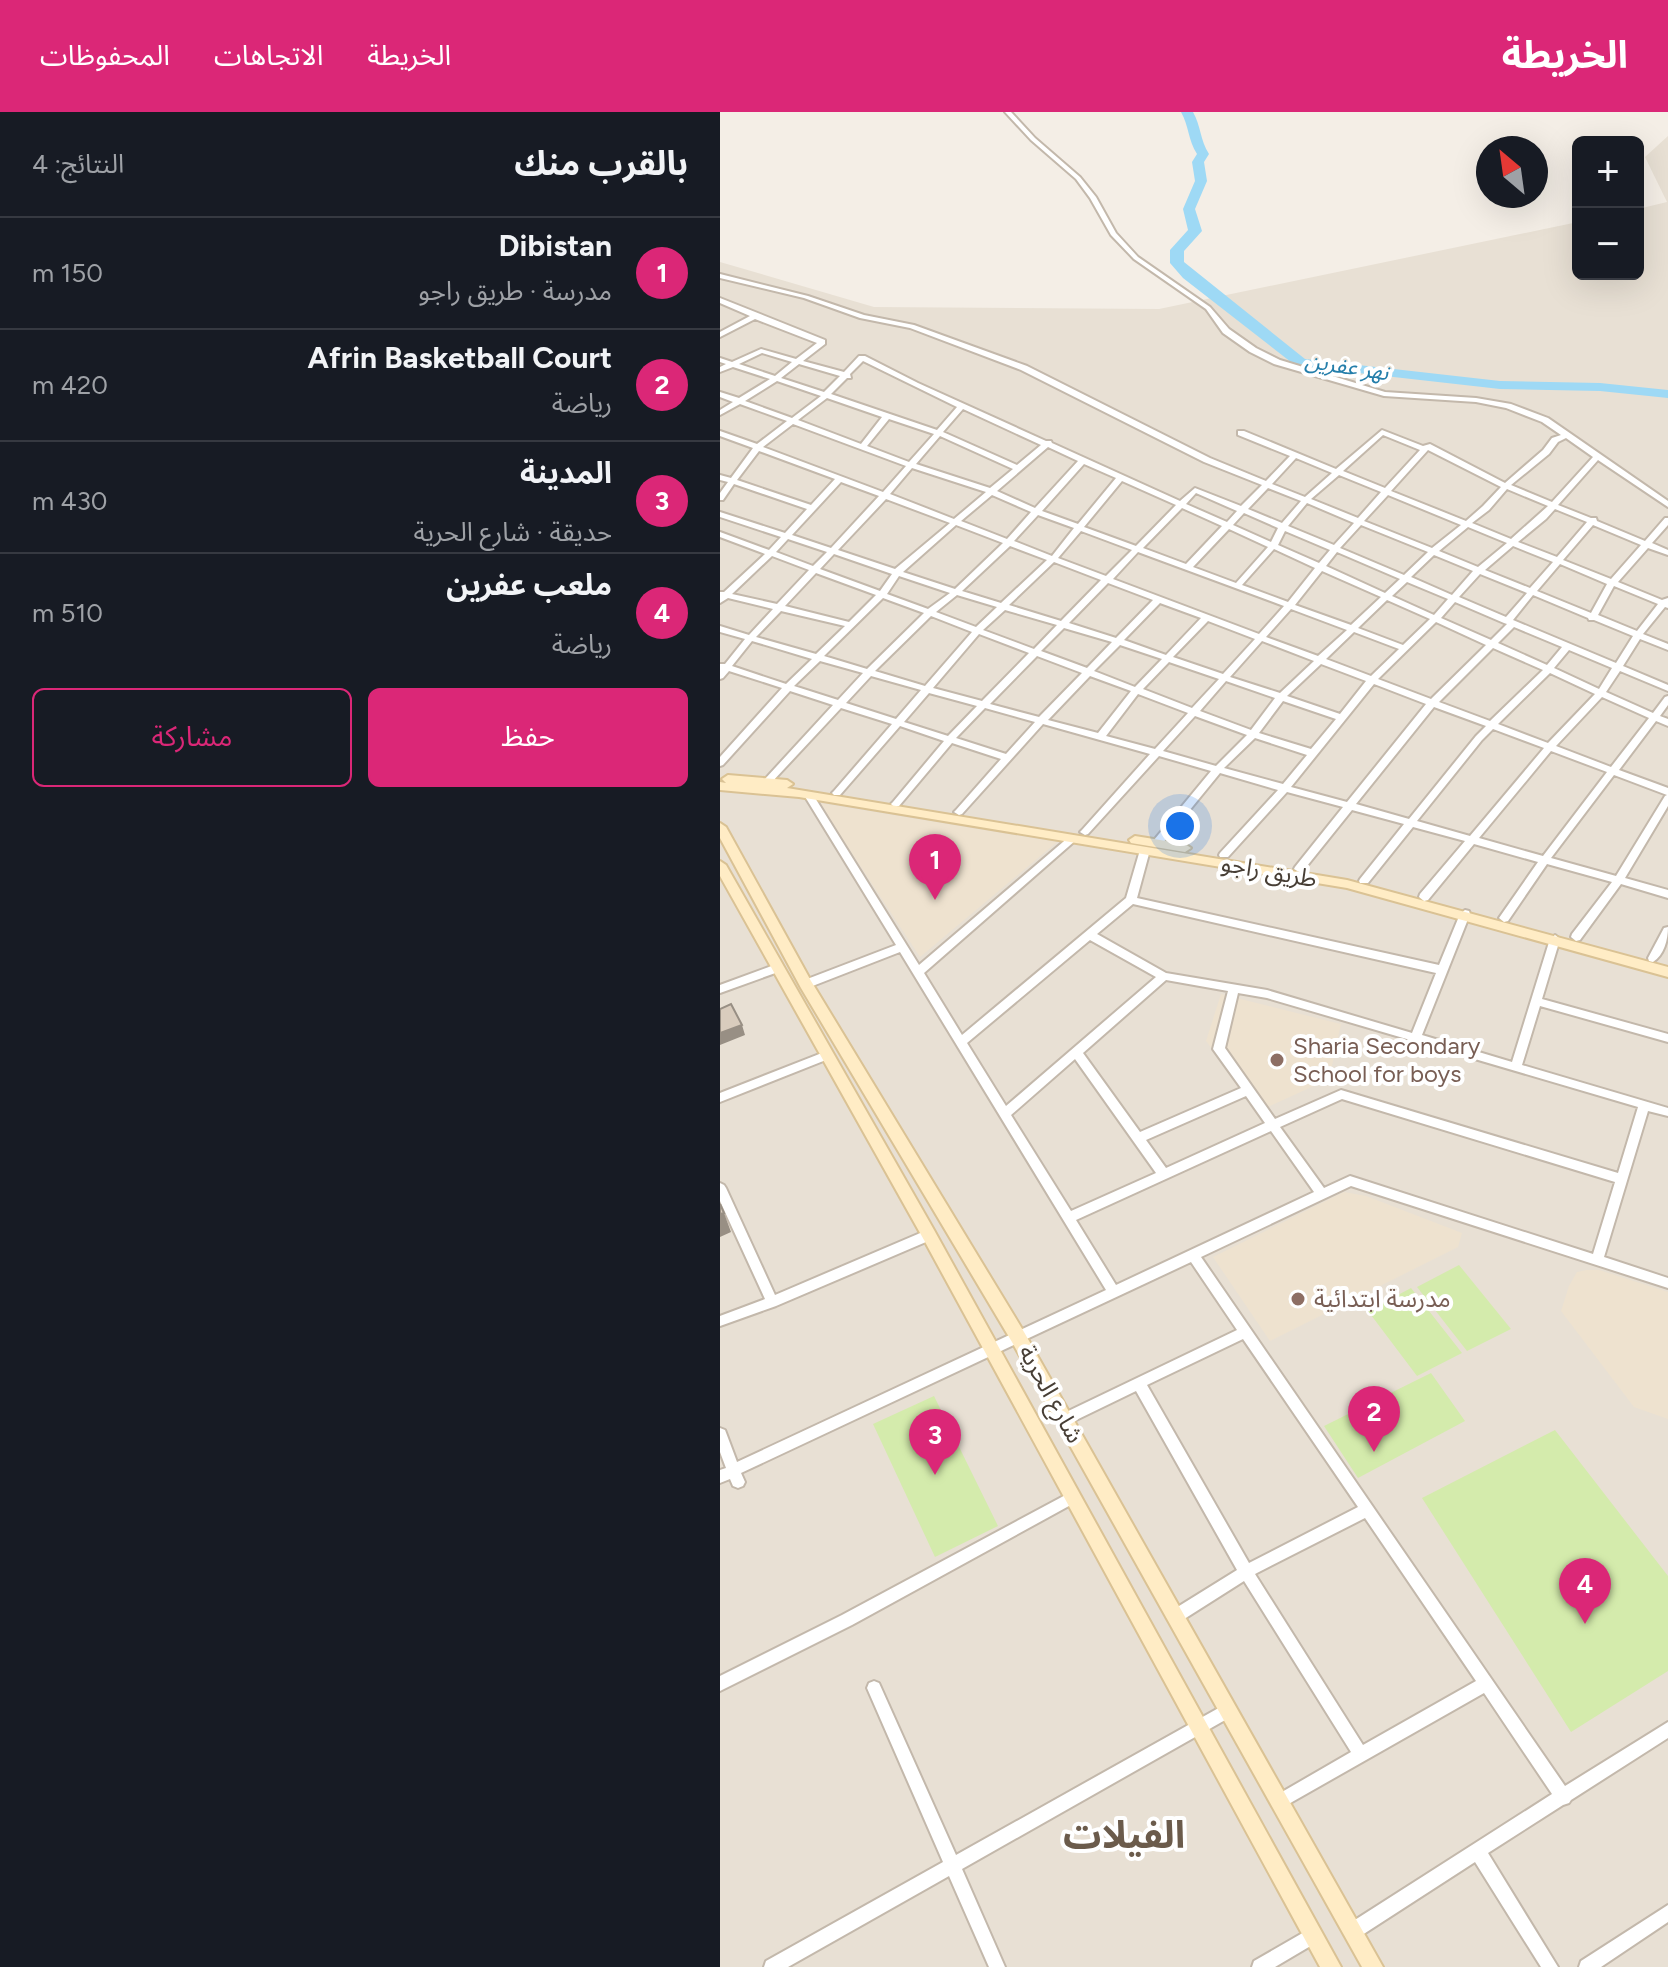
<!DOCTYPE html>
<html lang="ar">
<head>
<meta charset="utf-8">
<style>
	body { margin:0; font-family:Figtree,"Noto Sans Arabic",sans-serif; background:#242831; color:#f1f3f6; direction:rtl }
	.controls { position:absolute; right:24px; top:24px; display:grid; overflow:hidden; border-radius:12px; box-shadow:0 8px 32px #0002 }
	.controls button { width:72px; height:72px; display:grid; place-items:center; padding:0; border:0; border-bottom:2px solid #363941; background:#171b24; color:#f1f3f6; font:40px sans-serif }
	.compass { position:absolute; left:756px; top:24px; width:72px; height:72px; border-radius:50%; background:#171b24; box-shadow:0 8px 32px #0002; rotate:331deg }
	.you { position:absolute; left:460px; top:714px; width:28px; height:28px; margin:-20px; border:6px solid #fff; border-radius:50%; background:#1a73e8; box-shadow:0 0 0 12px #1a73e833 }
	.badge { display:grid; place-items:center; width:52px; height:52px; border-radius:50%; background:#db2777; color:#fff; font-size:26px; font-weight:700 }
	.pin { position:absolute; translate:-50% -66px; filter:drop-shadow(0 2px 4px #0008) }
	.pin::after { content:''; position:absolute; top:42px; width:28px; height:24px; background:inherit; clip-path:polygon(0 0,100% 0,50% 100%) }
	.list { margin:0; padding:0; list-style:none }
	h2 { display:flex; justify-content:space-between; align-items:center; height:104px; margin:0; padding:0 32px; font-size:34px }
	h2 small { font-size:26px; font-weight:400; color:#9ea1a6 }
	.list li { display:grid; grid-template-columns:52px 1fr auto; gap:24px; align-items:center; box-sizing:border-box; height:112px; padding:0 32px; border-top:2px solid #363941 }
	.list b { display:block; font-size:30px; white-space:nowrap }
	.list p { margin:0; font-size:26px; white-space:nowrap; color:#9ea1a6 }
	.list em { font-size:26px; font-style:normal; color:#9ea1a6 }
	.actions { display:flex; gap:16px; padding:24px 32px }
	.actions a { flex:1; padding:18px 0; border:2px solid #db2777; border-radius:12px; text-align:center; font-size:28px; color:#db2777 }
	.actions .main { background:#db2777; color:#fff }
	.map { position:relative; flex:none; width:948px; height:1855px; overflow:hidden; direction:ltr }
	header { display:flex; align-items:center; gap:48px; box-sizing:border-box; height:112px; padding:0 40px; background:#db2777; color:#fff }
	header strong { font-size:38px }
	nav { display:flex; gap:44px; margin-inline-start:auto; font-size:28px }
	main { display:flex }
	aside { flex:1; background:#171b24 }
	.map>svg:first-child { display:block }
	.residential { fill:#e8e0d4 }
	.education { fill:#eee2cf }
	.green { fill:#d4ebac }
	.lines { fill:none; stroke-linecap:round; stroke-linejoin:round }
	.river { fill:#9ed9f5; fill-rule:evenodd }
	.street-casing { stroke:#c3b8ab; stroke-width:4 }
	.secondary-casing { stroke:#dac294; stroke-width:4 }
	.street { fill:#fff; fill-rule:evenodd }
	.secondary { fill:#ffecc5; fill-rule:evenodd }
	.shaded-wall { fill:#988f84 }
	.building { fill:#d9ccbd; stroke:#988f84; stroke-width:2 }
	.education-dot { fill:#8d6e63; stroke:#fff; stroke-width:3 }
	.labels { text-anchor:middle; stroke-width:8; stroke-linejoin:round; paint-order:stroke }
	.far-water-label { font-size:22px; font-style:italic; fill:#247eaa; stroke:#fff }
	.street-label { font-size:24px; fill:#473e35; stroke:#fff }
	.education-label { font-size:24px; fill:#785e54; stroke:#fff; text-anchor:start }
	.near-district-label { font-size:38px; font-weight:bold; fill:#6b5b4b; stroke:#fff }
</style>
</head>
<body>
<header>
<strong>الخريطة</strong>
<nav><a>الخريطة</a><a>الاتجاهات</a><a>المحفوظات</a></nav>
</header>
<main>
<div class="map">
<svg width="948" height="1855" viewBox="0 0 948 1855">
	<rect width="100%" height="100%" fill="#f4eee6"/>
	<path class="residential" d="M948 24V1855H0V150L154 195 439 197 858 110V162H918V97L947 90 925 45Z"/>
	<path class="education" d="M99 691 337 730 200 845Z
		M501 882 621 912 609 967 539 999 486 929Z
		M624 1080 646 1084 742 1121 738 1135 550 1229 493 1145Z
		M866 1158H879L948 1180V1307L914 1295 841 1199 849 1174 857 1160Z"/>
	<path class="green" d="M739 1153 791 1217 747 1239 697 1175Z
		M691 1176 742 1241 697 1264 648 1199Z
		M711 1261 745 1309 638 1366 604 1314Z
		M214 1284 278 1414 215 1445 153 1312Z
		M835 1318 948 1464V1559L851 1620 702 1386Z"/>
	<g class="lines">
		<path class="river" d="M461 0H473C481 14 480 28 489 42L484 50 487 69 475 97 482 119 464 139V150L585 247 780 269 880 271 948 278V286L880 279 780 277 576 254 463 166 450 151V138L468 118 463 97 475 69 472 50 477 42C468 28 469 14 461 0Z"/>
		<g class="street-casing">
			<path id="street" d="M285 0H291L315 26 360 65 376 85 396 121 418 145 490 195 509 217 536 236 560 248 665 280 756 286 791 292 828 306 948 389V395L878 348 838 393 871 406H876L877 409 925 429 945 406H948V413L932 431 948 438V443L928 436 898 470 942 488 948 486V496L945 495 923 522 948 532V538L920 527 903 554 948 573V579L900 559 886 580 933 601 945 585 948 584V593L940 604 948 607V614L936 609 899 658 948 676V694L905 766 948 778V786L901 772 860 828 856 829 851 825 852 822 892 770 827 752 788 809 784 810 779 806 818 750 754 732 708 788 704 789 699 785 700 782 745 729 693 715 648 771H640L639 769 640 767 684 712 632 698 583 759 579 760 574 757 575 755 623 695 567 680 508 745H500L499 743 500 741 558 678 500 661 442 732H434L433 730 434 728 491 659 439 644 368 722 365 723 360 720 362 718 430 642 323 612 242 702 239 703 234 700 236 698 281 647 232 631 179 694H173L171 692 173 690 224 629 180 614 120 683H114L112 681 114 679 172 612 121 596 51 671H45L43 669 45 667 113 593 70 579 3 653 0 654V645L62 576 9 559 3 566 0 567V552H5L25 527 0 520V514L29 523 53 497 8 486 0 491V480H4L45 442 0 425V420L49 438 61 425 0 405V400L65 421 87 397 14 372 3 388H0V381L8 370 0 368V363L11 366 33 336 0 324V319L37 332 67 309 20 292 0 303V298L13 290 0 285V280L19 286 50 267 13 255 0 260V255L6 252 0 250V246L12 250 41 237 76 247 97 231 35 207 0 225V220L30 204 0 191V186L105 228V232L83 249 124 260 139 244H145L198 271 326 329H331L332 331 460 389 475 376 521 394 542 373 484 350 301 258 190 216 140 206 84 186 0 166V162L88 184 144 203 194 213 307 254 490 346 546 369 570 344 518 323V319H524L616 357 662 318 703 334 710 332 785 371 823 338 832 326 841 323 822 310 786 296 756 290 664 284 554 252 530 240 503 221 486 197 414 147 391 123 370 86 356 67 311 28ZM42 241 72 250 55 264 19 252ZM143 249 237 295 217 318 111 282 127 266H131L130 262ZM79 252 120 264 104 280 61 266ZM57 269 101 284 72 306 25 289ZM107 286 162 305 141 332 78 308ZM243 297 321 333 297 353 223 320ZM169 307 214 322 189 350 147 334ZM73 312 186 354 163 380 43 335ZM663 323 700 338 665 376 623 359ZM220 324 293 357 270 376 196 352ZM846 326 873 345 832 390 791 373 829 342 838 330ZM328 335 358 349 315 396 277 379ZM708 338 781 375 763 394 746 409 671 379ZM39 339 115 367 91 393 17 368ZM576 346 612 361 585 385 552 372ZM364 352 396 366 358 412 322 399ZM192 356 266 380 234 407 170 382ZM619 363 661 380 638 406 591 387ZM402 369 456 393 416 434 364 415ZM121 370 159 384 111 436 72 423ZM548 376 581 389 562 411 528 397ZM787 377 828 394 791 427 752 411 769 398ZM476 381 517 399 507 410 466 392ZM272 383 311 400 287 427 241 409ZM668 383 741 413 712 436 644 409ZM166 387 230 411 175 457 118 438ZM587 391 634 411 614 433 568 414ZM462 396 502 414 466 452 423 436ZM835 397 867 410 837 445 798 430 826 407ZM524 401 558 416 551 430 513 413ZM318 403 354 416 332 444 294 429ZM236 413 283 431 235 477 183 460ZM641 413 708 440 684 463 620 436ZM873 413 921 433 891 467 843 448ZM748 415 787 431 758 455 719 439ZM509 417 548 435 516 471 473 455ZM361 419 412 438 386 464 338 446ZM565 419 610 438 599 451 558 433ZM68 427 107 440 93 454 56 440ZM290 434 327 448 281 491 242 479ZM793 434 833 450 810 476 765 458ZM554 437 595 456 568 490 522 473ZM418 440 564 494 539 522 393 467ZM617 440 680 467 665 481 606 454ZM114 442 172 462 160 479 100 457ZM714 443 753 459 732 483 691 465ZM52 444 89 458 57 492 12 482ZM334 450 381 468 341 509 289 493ZM840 452 887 472 871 501 817 479ZM602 459 661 485 631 513 575 493ZM96 461 156 483 129 510 65 494ZM760 462 807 481 786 505 739 485ZM179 464 230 481 208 497 167 482ZM687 470 728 487 714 503 672 484ZM388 471 433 488 396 526 349 511ZM894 474 938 492 917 519 878 503ZM237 483 277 495 256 515 216 500ZM813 483 868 506 869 508H874L913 524 896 551 793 508ZM163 486 204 501 147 557 104 544ZM667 488 710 507 683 533 638 516ZM735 490 784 511 787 512 771 528 721 506ZM440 491 481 506 446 543 404 528ZM571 497 627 518 598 544 546 525ZM285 498 337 513 314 537 263 518ZM61 499 125 514 96 542 36 525ZM211 504 252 520 205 574 155 559ZM488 509 535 527 503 562 453 545ZM716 510 766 533 711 587 658 567ZM794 515 842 535 827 553 778 531ZM344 516 392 530 367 556 321 539ZM634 520 679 537 651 564 606 547ZM259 522 309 541 262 589 213 576ZM32 529 92 547 66 572 12 554ZM542 529 594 549 560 581 510 565ZM400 533 442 547 415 575 374 559ZM773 536 823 558 770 609 719 590ZM849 538 892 556 879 577 834 556ZM317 544 362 561 319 605 270 592ZM100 549 143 561 118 588 74 574ZM449 550 499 567 472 596 423 577ZM601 552 646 569 620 602 567 584ZM830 561 875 582 828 631 778 612ZM151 564 201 578 176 607 126 591ZM370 564 411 579 378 621 328 608ZM506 569 555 586 531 618 480 599ZM654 572 706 592 627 690 571 675ZM209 581 257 594 228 624 184 610ZM418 582 468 601 435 637 386 624ZM882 585 929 606 891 655 836 634ZM563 589 616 607 591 637 539 621ZM714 595 766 614 756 624 689 707 636 692ZM265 596 315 610 286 642 236 626ZM475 604 527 623 496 654 443 639ZM773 617 824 636 750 724 697 709 762 628ZM535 626 587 643 563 672 504 656ZM831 639 887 660 823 744 759 726ZM894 663 947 683 945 684 896 764 831 746Z
				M89 680 92 681 199 853 350 724H356L358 726 356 728 204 861 242 923 406 786 420 738 425 735 430 738 417 786 719 853 740 802 745 798 749 799 750 802 702 923 792 950 830 827 835 823 840 827 822 887 948 922V930L820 894 802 953 948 996V1004L928 999 884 1145 948 1166V1176L631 1074 481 1145 845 1674 948 1610V1626L851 1688 849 1691 843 1693 768 1741 838 1855H821L755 1750 639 1825 633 1827 627 1825 625 1819 627 1813 832 1682 764 1581 565 1694 560 1697 555 1694 552 1689 555 1684 631 1640 524 1469 461 1509 456 1511 451 1509 449 1504 451 1499 517 1458 416 1279 350 1311 345 1313 340 1311 338 1307 340 1303 517 1218 471 1150 21 1361 25 1370 23 1374 18 1376 13 1374 10 1367 0 1371V1358L6 1356 0 1340V1316L5 1318 17 1350 386 1178 180 840 90 875H82L81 872 82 869 176 833 84 683ZM413 792 716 861 692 921 547 878 446 861 377 822ZM370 828 436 865 286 994 247 931ZM446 868 508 879 493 937 521 976 420 1020 363 941ZM518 881 547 886 918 995 898 1061 621 978 555 1007 505 936ZM355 947 436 1061 351 1099 291 1003ZM526 984 545 1011 446 1056 426 1028ZM622 987 895 1070 873 1142 630 1064 604 1076 560 1015ZM551 1019 594 1080 396 1173 356 1108ZM523 1227 638 1395 529 1451 427 1273ZM645 1406 756 1569 643 1633 535 1462Z
				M948 815C948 828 944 843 933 850L929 849 928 846 944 816Z
				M57 852 62 856 61 859 0 881V873Z
				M107 939 111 940 113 943 111 946 0 990V981Z
				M0 1071 4 1073 6 1076 55 1183 205 1119 209 1118 213 1119 215 1123 213 1127 56 1194 0 1214V1204L45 1187 0 1089Z
				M353 1379 358 1381 360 1385 358 1389 132 1513 0 1579V1564L122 1503Z
				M154 1569 159 1571 236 1743 504 1593 509 1591 514 1593 516 1598 514 1603 242 1757 285 1855H269L229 1764 68 1855H44L46 1849 223 1750 147 1576 149 1571Z
				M948 1793V1810L881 1855H859L861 1849Z
				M593 1815 599 1817 601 1823 599 1829 555 1855H532L534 1849Z"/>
		</g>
		<g class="secondary-casing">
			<path id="secondary" d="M8 663 67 668 73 672 67 676 627 768 948 855V865L627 776 79 685 0 678V670L6 671 2 667Z
				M0 711 6 715 91 869 304 1220 663 1855H642L292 1230 81 876 0 726Z
				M415 724 465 732 471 736 465 740 411 731 409 728Z
				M0 749 6 753 214 1118 621 1855H600L204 1128 0 764Z"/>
		</g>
		<use href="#street" class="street"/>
		<use href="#secondary" class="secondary"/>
	</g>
	<path class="shaded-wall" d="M22 913 25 923 0 933V921Z
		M4 1101 11 1120 0 1125V1102Z"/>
	<path class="building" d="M11 892 22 913 0 921V897Z
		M0 1092 4 1101 0 1102Z"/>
	<g class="education-dot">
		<circle cx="557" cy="948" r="8"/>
		<circle cx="578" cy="1187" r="8"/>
	</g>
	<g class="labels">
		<g class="far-water-label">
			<text transform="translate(627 254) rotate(9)" y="8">نهر عفرين</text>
		</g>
		<g class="street-label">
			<text transform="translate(549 759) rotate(10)" y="8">طريق راجو</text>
			<text transform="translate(331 1282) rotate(61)" y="8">شارع الحرية</text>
		</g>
		<g class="education-label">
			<text x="573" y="942">Sharia Secondary<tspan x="573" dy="28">School for boys</tspan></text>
			<text x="594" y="1195">مدرسة ابتدائية</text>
		</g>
		<g class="near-district-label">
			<text x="404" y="1736">الفيلات</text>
		</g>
	</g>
</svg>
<div class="controls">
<button>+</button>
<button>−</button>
</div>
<svg class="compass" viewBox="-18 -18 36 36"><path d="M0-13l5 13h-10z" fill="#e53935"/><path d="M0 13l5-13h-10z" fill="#9ea1a6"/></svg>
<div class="you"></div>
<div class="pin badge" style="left:215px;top:788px">1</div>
<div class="pin badge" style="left:654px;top:1340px">2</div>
<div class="pin badge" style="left:215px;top:1363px">3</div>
<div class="pin badge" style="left:865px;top:1512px">4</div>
</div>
<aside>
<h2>بالقرب منك<small>النتائج: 4</small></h2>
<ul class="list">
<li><span class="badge">1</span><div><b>Dibistan</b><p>مدرسة · طريق راجو</p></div><em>150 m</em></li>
<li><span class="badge">2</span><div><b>Afrin Basketball Court</b><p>رياضة</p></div><em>420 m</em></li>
<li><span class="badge">3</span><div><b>المدينة</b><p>حديقة · شارع الحرية</p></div><em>430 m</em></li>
<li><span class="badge">4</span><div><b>ملعب عفرين</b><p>رياضة</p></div><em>510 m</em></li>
</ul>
<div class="actions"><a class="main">حفظ</a><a>مشاركة</a></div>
</aside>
</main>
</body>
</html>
